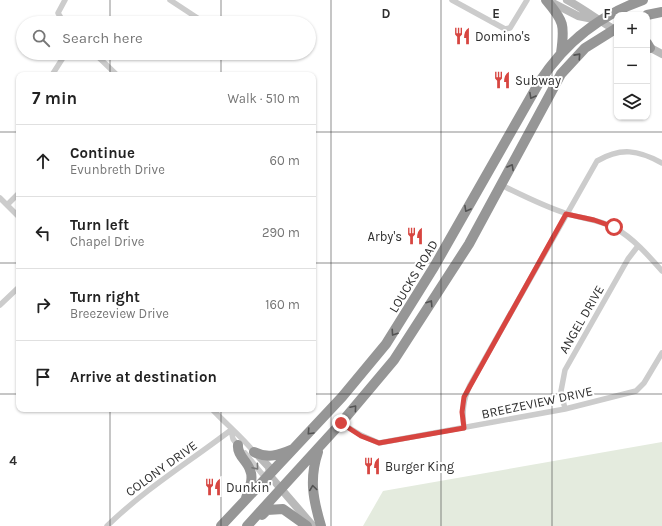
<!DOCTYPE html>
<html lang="en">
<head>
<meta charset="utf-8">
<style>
	body { margin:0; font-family:Karla,sans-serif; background:#f6f6f6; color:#222 }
	.controls { position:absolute; right:12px; top:12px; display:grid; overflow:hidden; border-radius:8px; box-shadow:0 1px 3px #0004 }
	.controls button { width:36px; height:36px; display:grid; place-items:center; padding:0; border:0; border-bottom:1px solid #e0e0e0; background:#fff; color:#222; font:20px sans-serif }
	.stop { position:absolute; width:12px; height:12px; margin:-9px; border:3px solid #d74540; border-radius:50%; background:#fff }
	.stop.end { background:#d74540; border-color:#fff; box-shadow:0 1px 4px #0008 }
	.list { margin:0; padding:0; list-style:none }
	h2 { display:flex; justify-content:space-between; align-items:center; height:52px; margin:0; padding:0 16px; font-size:17px }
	h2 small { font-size:13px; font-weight:400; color:#767676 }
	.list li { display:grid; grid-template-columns:26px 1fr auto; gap:12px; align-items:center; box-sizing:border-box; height:72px; padding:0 16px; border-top:1px solid #e0e0e0 }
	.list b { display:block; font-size:15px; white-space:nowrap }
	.list p { margin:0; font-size:13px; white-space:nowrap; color:#767676 }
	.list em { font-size:13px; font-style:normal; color:#767676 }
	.icon { flex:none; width:22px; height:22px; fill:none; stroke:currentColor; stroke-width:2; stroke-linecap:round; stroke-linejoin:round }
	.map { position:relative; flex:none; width:662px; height:526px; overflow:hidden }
	.search { position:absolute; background:#fff; box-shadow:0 1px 3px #0004; left:16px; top:16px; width:300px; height:44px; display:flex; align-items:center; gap:10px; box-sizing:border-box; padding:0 14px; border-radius:22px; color:#767676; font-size:15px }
	.panel { position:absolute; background:#fff; box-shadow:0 1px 3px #0004; left:16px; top:72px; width:300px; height:340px; border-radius:8px }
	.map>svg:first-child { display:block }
	.green { fill:#e4ebde }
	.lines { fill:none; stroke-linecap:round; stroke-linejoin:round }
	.street { stroke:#ccc; stroke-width:5.5 }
	.secondary { stroke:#b9b9b9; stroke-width:8 }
	.highway { stroke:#969696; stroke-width:10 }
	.oneway { stroke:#535353 }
	.oneway2 { stroke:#767676 }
	.route { stroke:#d74540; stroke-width:5 }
	.grid { fill:none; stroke:#2f2f2f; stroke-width:1; stroke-opacity:0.55 }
	.labels { text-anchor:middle; stroke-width:4; stroke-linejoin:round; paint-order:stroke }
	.poi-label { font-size:13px; fill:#2f2f2f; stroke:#fff; text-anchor:start }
	.street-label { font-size:13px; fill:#2f2f2f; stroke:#fff }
	.grid-label { font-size:13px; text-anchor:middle; font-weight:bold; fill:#2f2f2f; stroke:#fff; stroke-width:4; stroke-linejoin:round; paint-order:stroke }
</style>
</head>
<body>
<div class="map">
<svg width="662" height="526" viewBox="0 0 662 526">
	<rect width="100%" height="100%" fill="#fff"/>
	<path class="green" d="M662 442V526H363L383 491Z"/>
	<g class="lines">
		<path class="street" d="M170 0 205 23
			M452 0 505 29 510 28 527 0
			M64 23 58 13 65 0
			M94 53 117 75
			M52 75 66 53
			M501 185C522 195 543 206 565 213 582 219 599 219 615 228 633 238 648 255 662 271
			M0 198 19 217
			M7 205 19 193
			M0 305 19 287
			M212 409C226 424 241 436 254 452
			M565 409 561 391 565 370 628 259 638 246
			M341 423 361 435 379 443 565 409 636 391 644 383 662 353
			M464 428C462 412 463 400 470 385L597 161C621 147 638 150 662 163
			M231 430 233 439 239 447
			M245 453 262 474 269 475
			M107 526C145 489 189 462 231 430"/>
		<path class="secondary" d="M547 0 578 16 598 20
			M567 0C584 9 599 21 617 31
			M647 46 662 54
			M255 452 269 467 270 476 313 526"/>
		<path class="highway" d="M546 0C564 21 565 25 561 53
			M647 15 662 12
			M647 43 650 48
			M238 445C237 456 247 460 250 470 254 479 249 489 246 498
			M254 452C268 459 279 455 293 449
			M318 452C309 479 313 499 321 526
			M262 515 267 510 283 509 307 526
			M221 526 342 397 386 344 434 267 540 81C565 43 600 15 643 0
			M247 526 341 423 394 360 469 244 561 74 585 48 617 28"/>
	</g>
	<defs><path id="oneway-chevron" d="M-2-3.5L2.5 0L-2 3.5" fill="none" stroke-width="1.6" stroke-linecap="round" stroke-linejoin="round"/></defs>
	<g class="oneway">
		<use href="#oneway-chevron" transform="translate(578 56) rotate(-48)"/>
		<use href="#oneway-chevron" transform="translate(532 96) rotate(119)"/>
		<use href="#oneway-chevron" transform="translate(511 167) rotate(-61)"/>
		<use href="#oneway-chevron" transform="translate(467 209) rotate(119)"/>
		<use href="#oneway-chevron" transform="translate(430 303) rotate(-57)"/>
		<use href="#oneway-chevron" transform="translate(394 333) rotate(124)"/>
		<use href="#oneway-chevron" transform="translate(354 408) rotate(-50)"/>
		<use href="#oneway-chevron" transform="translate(310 432) rotate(133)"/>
		<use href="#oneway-chevron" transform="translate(313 488) rotate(-98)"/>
	</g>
	<use class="oneway2" href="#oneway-chevron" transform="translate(256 467) rotate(50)"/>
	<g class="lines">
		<path class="route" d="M341 423 361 436 379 443 464 428 462 412 464 397 566 214 594 220 614 227"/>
	</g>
	<path class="grid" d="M110 0V23M221 0V23M331 0V526M441 0V526M552 0V526M110 53V75M221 53V75M0 132H19M313 132H662M0 263H19M313 263H662M0 394H19M313 394H662M110 409V526M221 409V526"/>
	<defs>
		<g id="restaurant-bare" transform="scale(1.38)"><path d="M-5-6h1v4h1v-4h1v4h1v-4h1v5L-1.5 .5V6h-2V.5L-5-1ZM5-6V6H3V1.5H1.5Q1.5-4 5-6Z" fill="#d74540" stroke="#fff" stroke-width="2.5" paint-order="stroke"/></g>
	</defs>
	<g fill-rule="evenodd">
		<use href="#restaurant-bare" x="462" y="36"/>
		<use href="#restaurant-bare" x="502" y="80"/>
		<use href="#restaurant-bare" x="415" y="236"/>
		<use href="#restaurant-bare" x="372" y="466"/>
		<use href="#restaurant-bare" x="213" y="487"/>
	</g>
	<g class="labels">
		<g class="poi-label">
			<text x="475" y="41">Domino's</text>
			<text x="515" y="85">Subway</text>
			<text x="402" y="241" text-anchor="end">Arby's</text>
			<text x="385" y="471">Burger King</text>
			<text x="226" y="492">Dunkin'</text>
		</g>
		<g class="street-label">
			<text transform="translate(413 276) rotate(-59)" y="5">LOUCKS ROAD</text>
			<text transform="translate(581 319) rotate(-60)" y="5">ANGEL DRIVE</text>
			<text transform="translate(537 402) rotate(-12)" y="5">BREEZEVIEW DRIVE</text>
			<text transform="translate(161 468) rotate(-36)" y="5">COLONY DRIVE</text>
		</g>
	</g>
	<g class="grid-label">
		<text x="386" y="18">D</text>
		<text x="496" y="18">E</text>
		<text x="607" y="18">F</text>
		<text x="13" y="465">4</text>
	</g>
</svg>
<div class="controls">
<button>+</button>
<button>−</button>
<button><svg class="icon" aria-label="layers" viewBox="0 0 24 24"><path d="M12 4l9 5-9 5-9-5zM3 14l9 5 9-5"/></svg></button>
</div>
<div class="stop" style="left:614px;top:227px"></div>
<div class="stop end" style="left:341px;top:423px"></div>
<div class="search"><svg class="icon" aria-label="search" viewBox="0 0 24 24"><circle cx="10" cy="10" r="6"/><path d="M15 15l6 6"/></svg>Search here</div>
<section class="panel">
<h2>7 min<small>Walk · 510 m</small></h2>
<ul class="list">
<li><svg class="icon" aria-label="ahead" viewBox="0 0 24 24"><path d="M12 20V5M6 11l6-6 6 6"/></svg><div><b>Continue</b><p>Evunbreth Drive</p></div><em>60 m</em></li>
<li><svg class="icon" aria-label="left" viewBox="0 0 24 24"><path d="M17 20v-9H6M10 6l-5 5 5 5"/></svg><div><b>Turn left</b><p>Chapel Drive</p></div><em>290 m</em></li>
<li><svg class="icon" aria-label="right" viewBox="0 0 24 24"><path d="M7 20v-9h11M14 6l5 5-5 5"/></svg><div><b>Turn right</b><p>Breezeview Drive</p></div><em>160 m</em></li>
<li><svg class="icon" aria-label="arrive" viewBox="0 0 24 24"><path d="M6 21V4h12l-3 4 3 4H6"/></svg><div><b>Arrive at destination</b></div></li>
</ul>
</section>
</div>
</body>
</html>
